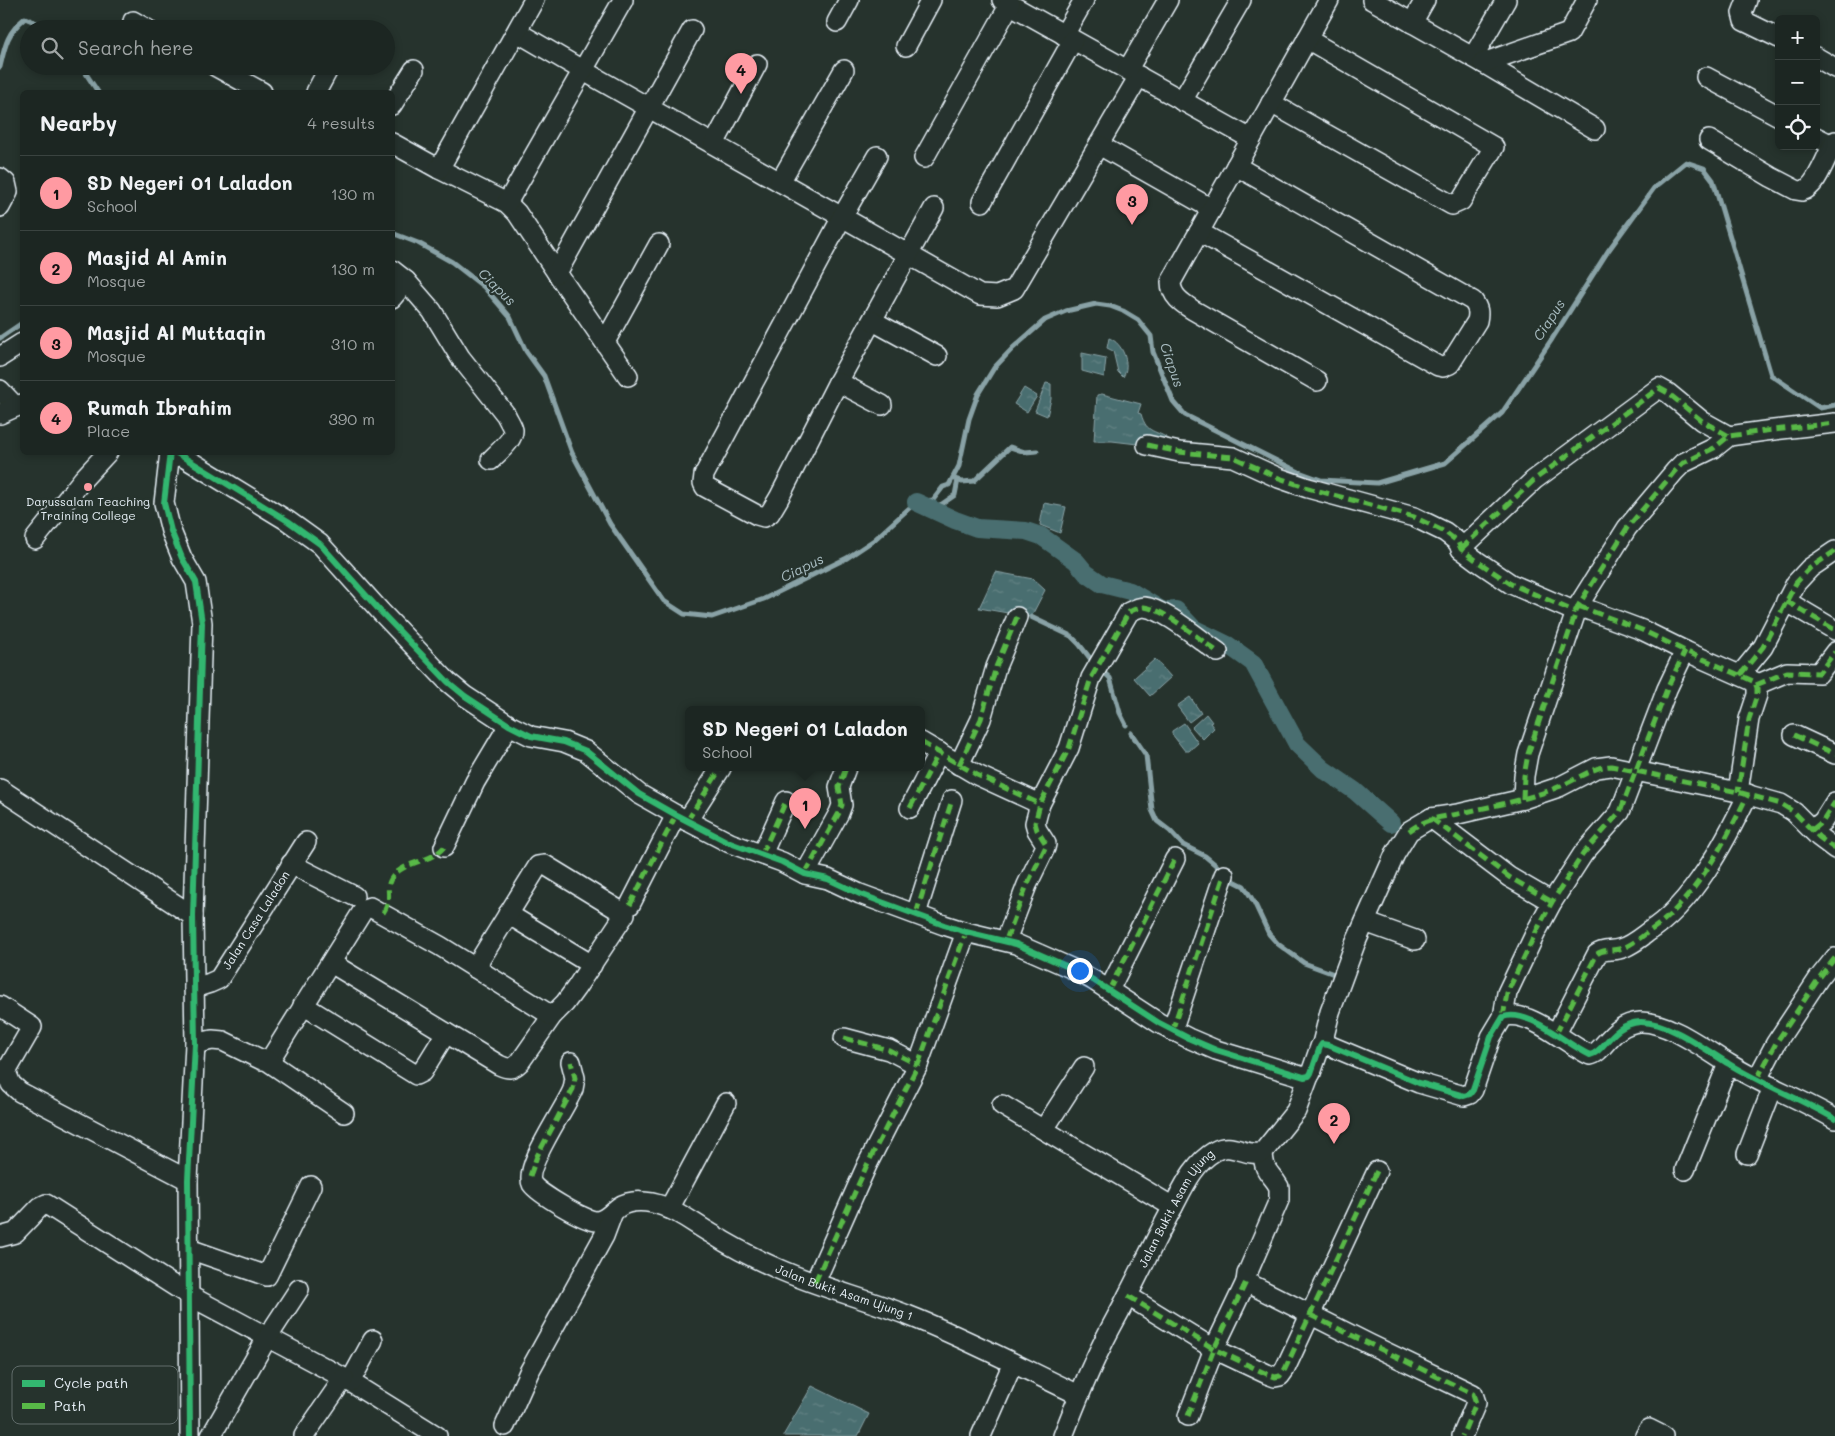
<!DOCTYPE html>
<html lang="en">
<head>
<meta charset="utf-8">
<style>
	body { margin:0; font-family:Mali,sans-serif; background:#252e2a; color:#f1f3f6 }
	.controls { position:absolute; right:15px; top:15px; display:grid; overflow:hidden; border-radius:8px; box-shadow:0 2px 8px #0003 }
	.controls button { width:45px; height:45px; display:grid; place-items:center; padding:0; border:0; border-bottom:1px solid #3a4340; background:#1c2622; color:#f1f3f6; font:25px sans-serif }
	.you { position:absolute; left:1079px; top:970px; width:18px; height:18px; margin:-12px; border:4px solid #fff; border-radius:50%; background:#1a73e8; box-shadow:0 0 0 8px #1a73e833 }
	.badge { display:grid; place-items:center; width:32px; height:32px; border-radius:50%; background:#ff9aa2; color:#111; font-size:16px; font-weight:700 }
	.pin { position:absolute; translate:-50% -41px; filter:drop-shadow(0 1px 2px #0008) }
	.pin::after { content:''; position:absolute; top:26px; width:18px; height:15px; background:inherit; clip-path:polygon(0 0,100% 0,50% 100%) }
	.popup { position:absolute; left:685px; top:706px; width:240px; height:65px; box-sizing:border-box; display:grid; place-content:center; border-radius:8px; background:#1c2622; filter:drop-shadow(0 1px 4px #0005); font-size:16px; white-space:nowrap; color:#a0a5a5 }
	.popup b { font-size:19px; color:#f1f3f6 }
	.popup::after { content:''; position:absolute; left:50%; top:100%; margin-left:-10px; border:10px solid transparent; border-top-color:#1c2622 }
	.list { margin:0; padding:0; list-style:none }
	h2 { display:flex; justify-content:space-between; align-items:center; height:65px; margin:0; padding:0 20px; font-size:21px }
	h2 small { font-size:16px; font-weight:400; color:#a0a5a5 }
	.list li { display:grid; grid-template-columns:32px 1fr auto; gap:15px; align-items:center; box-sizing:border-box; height:75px; padding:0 20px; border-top:1px solid #3a4340 }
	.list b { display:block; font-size:19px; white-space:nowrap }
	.list p { margin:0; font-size:16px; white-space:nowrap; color:#a0a5a5 }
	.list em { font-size:16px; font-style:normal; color:#a0a5a5 }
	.icon { flex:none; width:28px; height:28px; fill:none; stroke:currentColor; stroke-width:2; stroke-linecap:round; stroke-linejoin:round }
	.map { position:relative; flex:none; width:1835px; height:1436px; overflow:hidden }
	.search { position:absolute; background:#1c2622; box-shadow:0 2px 8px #0003; left:20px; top:20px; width:375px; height:55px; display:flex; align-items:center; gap:12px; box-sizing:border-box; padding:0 18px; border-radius:28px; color:#a0a5a5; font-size:19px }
	.panel { position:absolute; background:#1c2622; box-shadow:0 2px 8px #0003; left:20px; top:90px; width:375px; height:365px; border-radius:8px }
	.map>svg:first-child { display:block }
	.water { fill:url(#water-ripples); stroke:#89a2a6 }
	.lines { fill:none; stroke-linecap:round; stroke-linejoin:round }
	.stream { stroke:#89a2a6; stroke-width:5 }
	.canal { stroke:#4a6e70; stroke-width:18 }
	.street-casing { stroke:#e8f1f8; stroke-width:22 }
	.street { stroke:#26332d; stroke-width:19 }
	.quiet { stroke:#58b947; stroke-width:5; stroke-dasharray:10 5; stroke-linecap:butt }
	.cycleway-casing { stroke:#26332d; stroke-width:9 }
	.cycleway { stroke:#33b770; stroke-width:6 }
	.poi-dot { fill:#ff9aa2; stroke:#26332d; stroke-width:2 }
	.labels { text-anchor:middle; stroke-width:4.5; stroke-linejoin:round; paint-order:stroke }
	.poi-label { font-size:12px; fill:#e8f1f8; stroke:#26332d }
	.street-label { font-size:12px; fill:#e8f1f8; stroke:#26332d }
	.water-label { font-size:14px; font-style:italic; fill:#a9bdc2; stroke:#26332d }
	.key { fill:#26332d; stroke:#606c6a; stroke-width:1 }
	.key-label { font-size:14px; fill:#e8f1f8 }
</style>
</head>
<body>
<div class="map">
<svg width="1835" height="1436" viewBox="0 0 1835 1436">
	<defs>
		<pattern id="water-ripples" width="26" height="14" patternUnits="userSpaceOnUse" patternTransform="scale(1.25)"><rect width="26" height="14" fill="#4a6e70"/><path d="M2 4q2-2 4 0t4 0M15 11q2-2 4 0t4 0" fill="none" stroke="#648385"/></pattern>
	</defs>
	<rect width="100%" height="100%" fill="#26332d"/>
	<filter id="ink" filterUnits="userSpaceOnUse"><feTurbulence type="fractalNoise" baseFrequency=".02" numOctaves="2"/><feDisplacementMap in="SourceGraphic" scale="10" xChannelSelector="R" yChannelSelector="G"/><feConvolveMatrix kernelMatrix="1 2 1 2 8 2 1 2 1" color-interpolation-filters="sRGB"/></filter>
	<g filter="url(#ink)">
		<path class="water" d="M1109 338C1123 343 1131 365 1123 377L1118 372 1113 351 1107 348Z
			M1082 353 1106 358 1104 377 1082 371Z
			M1046 383 1051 384V399L1047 416 1035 411Z
			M1024 388 1037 396 1027 412 1014 404Z
			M1102 394 1141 404 1138 413 1141 414C1147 435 1156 429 1170 440L1169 442 1146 445 1112 441H1094L1097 395Z
			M1044 503 1066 507 1060 533 1040 525Z
			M996 572 1033 579 1045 590 1031 617 979 608Z
			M1155 659 1171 677 1150 696 1134 678Z
			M1190 697 1201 713 1189 722 1177 706Z
			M1206 714 1212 722 1210 723 1214 728 1203 739 1192 727Z
			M1184 723 1198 743 1189 751H1185L1172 734V731Z
			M812 1386 869 1414 858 1436H783Z"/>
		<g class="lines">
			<path class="stream" d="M81 66 98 92
				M0 67C5 45 7 33 25 18L51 29
				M392 233 418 243 452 262 484 287 510 317 526 351 544 376 572 453 610 524 664 601 684 614 712 617 764 599 847 558 874 540 916 502 933 500 943 487 949 485 959 466 969 419 978 394 994 368 1013 348 1045 320 1066 311 1096 304 1110 306 1123 311 1138 320 1151 336 1153 352 1173 401 1185 415 1299 472 1321 480 1377 483 1445 463 1502 413 1552 339 1608 251 1654 188 1686 162 1704 168 1713 180 1771 375 1820 408 1835 405
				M0 338 22 323
				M953 478 962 482 974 481 1010 447 1025 452 1037 451
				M931 508 942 504 955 495 958 480
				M1031 617 1071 636 1079 644 1093 662
				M1101 670 1110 678 1120 713 1126 725
				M1131 733 1146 755 1152 810 1157 821 1170 831 1183 845 1205 856 1217 866 1224 876 1244 886 1254 902 1269 934 1278 944 1304 963 1334 974"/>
			<path class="canal" d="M916 502 955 520 977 528 1026 531 1041 536 1076 561 1086 573 1102 584 1130 591 1163 611 1176 610 1193 628 1228 645 1253 663 1297 744 1323 769 1355 791 1391 823"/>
			<g class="street-casing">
				<g id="street">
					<path d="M1002 0 1251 139"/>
					<path d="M1372 0 1483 63 1595 129"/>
					<path d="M1747 0 1742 13 1744 21 1779 38"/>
					<path d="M133 21 147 29"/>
					<path d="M837 22 849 0"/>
					<path d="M1412 23 1425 0"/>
					<path d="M517 32 582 70 980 295 997 296 1014 289 1139 76"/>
					<path d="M1064 35 1084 0"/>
					<path d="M906 46 931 0"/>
					<path d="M1473 57 1506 0"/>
					<path d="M1816 57 1835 68"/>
					<path d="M1483 63 1569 33 1587 0"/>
					<path d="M215 66 262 92"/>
					<path d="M1128 69 1168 0"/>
					<path d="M1706 77 1779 116"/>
					<path d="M316 92 330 66"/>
					<path d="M1182 101 1241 0"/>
					<path d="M1271 103 1452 205 1461 201 1494 147 1307 39"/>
					<path d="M392 105 414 70"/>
					<path d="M1816 137 1832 145"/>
					<path d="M1709 140 1771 177 1796 190 1802 191C1817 188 1827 153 1835 141"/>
					<path d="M392 143 439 169 507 203 517 213 557 273 628 376"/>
					<path d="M714 144 757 64"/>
					<path d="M1099 145 1212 209"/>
					<path d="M877 156 842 217 704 475 703 483 705 487 757 515 764 517 770 513 779 498 838 382 934 208"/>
					<path d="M924 158 1010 4"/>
					<path d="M439 169 534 0"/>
					<path d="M0 178 6 183 8 192 0 207"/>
					<path d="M780 182 844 70"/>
					<path d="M982 202 1073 40"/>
					<path d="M507 203 623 0"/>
					<path d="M1199 232 1438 366 1443 367 1450 364 1477 321C1479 312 1478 308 1473 301L1236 166"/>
					<path d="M392 270 406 281 432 311 460 357 506 415C508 420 512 425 513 430 514 440 497 453 491 460"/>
					<path d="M557 273 692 30"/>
					<path d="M392 298 406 281"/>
					<path d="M873 321 937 356"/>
					<path d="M605 342 659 244"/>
					<path d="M0 357 22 343"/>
					<path d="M1317 381 1193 310C1182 303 1171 296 1171 282L1329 0"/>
					<path d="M838 382 882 405"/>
					<path d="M0 390 16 407"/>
					<path d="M0 414 22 404"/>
					<path d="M1147 445 1179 452 1233 457 1279 478 1308 488 1414 517 1445 532 1458 542 1461 549 1477 561 1511 584 1576 612"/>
					<path d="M170 452 164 503 171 531 182 558 196 582 202 623 193 916 195 1044 188 1180 190 1436"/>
					<path d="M175 452 288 521 320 544 381 612 448 682 465 696 509 725 531 736 564 742 586 751 639 794 676 815 730 843 782 862 805 874 828 879 860 894 944 925 966 932 1016 944 1073 969 1093 980 1159 1023 1188 1038 1216 1050 1304 1077 1309 1076 1311 1073 1320 1047 1322 1044 1328 1045 1419 1083 1464 1096 1470 1094 1473 1090 1491 1037 1503 1017C1529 1008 1567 1045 1590 1055 1604 1053 1611 1024 1640 1022 1668 1021 1706 1050 1729 1064 1763 1085 1801 1099 1835 1119"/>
					<path d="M35 539 83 479 108 452"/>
					<path d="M1461 549 1534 480 1659 388 1668 393 1702 421 1729 436"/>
					<path d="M1786 601 1835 630"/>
					<path d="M1578 606 1642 630 1685 651 1755 682 1757 688V695L1749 719 1738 792"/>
					<path d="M1740 675 1763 647 1796 583 1810 568 1835 551"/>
					<path d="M1756 685 1787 672 1819 673 1835 652"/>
					<path d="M1794 735 1835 754"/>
					<path d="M921 742 977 775 1040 804"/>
					<path d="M959 765 981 719 996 667 1017 617"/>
					<path d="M0 789 193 916"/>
					<path d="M1523 799 1524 776 1528 754 1578 606 1627 528 1675 471 1683 463 1714 448 1729 436 1765 431 1835 423"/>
					<path d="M910 808 939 752"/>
					<path d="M1431 818 1509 877 1552 902"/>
					<path d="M687 821 721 768"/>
					<path d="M1812 830 1823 821 1835 802"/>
					<path d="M444 847 475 782 509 725"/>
					<path d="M762 854 786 801"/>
					<path d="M291 864 354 896"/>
					<path d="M805 874 839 813 842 805 839 787 846 768"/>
					<path d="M630 905 676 815"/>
					<path d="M508 914 592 965"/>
					<path d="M916 914 952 800"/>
					<path d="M1365 922 1415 940"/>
					<path d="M1006 940 1027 885 1045 848 1046 844 1037 830 1035 823 1040 804 1069 748 1091 678 1129 612C1133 610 1139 607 1144 607 1165 609 1200 640 1218 652"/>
					<path d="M331 963 499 1065C508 1069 512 1070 520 1062L552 1016 565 1003 576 988 625 914 545 865 538 866 475 968"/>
					<path id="s1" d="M194 988 210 983 219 979 306 842"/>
					<path d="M1109 990 1175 859"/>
					<path d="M303 1005 416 1075 422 1072 446 1033"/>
					<path d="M0 1006 32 1027 6 1072 11 1084 20 1092 188 1180"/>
					<path d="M1503 1017 1507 993 1537 930 1552 902 1583 854 1620 812 1667 689 1685 651"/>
					<path d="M1172 1031 1224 875"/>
					<path d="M1556 1034 1597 954C1603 949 1612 951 1619 949 1629 947 1640 938 1648 932 1693 904 1726 840 1748 794"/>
					<path d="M844 1038 889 1050 918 1065"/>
					<path d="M195 1044 212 1040 223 1041 262 1060 271 1058 359 917 364 909 370 907 440 946 552 1016"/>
					<path d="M1322 1044 1330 1012 1355 944 1395 854 1409 831 1431 818 1458 814 1523 799 1559 787 1596 768 1611 766 1738 792 1781 804 1794 812 1819 837 1835 849"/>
					<path d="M266 1060 344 1113"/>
					<path id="s2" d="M571 1062 575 1078 573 1089C566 1108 523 1167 532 1184 538 1193 586 1222 597 1221 606 1220 612 1212 619 1207 631 1199 649 1201 663 1206 680 1212 696 1225 712 1234 732 1247 754 1258 776 1268 818 1287 864 1298 907 1315 966 1338 1022 1368 1079 1395"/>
					<path d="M1757 1079 1776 1043 1819 978 1835 958"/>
					<path d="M1002 1105 1173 1207"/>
					<path d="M1044 1129 1084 1067"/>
					<path d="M1263 1152C1264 1174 1270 1171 1279 1187V1200L1247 1274 1246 1282 1369 1344 1473 1394 1476 1403 1462 1436"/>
					<path d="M1747 1154 1773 1087"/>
					<path d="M1685 1170 1728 1064"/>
					<path d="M669 1209 726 1103"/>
					<path d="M0 1237 15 1233 40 1207 46 1204 190 1296 344 1378 437 1436"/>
					<path d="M189 1249 267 1276 311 1186"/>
					<path d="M815 1282 867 1165 918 1065 966 932"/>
					<path d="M1128 1296 1214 1349 1267 1374 1275 1377 1280 1376 1285 1369 1377 1171"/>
					<path d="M350 1382 373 1340"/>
					<path d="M1188 1416 1214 1349 1246 1282"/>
					<path d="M505 1426 529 1372 604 1236 613 1212"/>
					<path d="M211 1436 267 1338 299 1289"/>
					<path d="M304 1436 344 1378"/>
					<path d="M981 1436 1013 1363"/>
					<path id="s3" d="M1063 1436C1075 1405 1087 1375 1102 1345 1110 1328 1120 1312 1128 1295 1143 1266 1157 1236 1173 1207 1184 1186 1194 1163 1215 1151 1232 1141 1246 1158 1263 1152L1296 1111 1309 1076"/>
					<path d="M1645 1436 1649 1429 1663 1436"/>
				</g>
			</g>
			<use href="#street" class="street"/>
			<path class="quiet" d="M1147 445 1179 452 1233 457 1279 478 1308 488 1414 517 1445 532 1458 542 1461 549 1477 561 1511 584 1576 612
				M1461 549 1534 480 1659 388 1668 393 1702 421 1729 436
				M1786 601 1835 630
				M1578 606 1642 630 1685 651 1755 682 1757 688V695L1749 719 1738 792
				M1740 675 1763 647 1796 583 1810 568 1835 551
				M1756 685 1787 672 1819 673 1835 652
				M1794 735 1835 754
				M921 742 977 775 1040 804
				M959 765 981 719 996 667 1017 617
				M1523 799 1524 776 1528 754 1578 606 1627 528 1675 471 1683 463 1714 448 1729 436 1765 431 1835 423
				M910 808 939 752
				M1431 818 1509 877 1552 902
				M687 821 721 768
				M1812 830 1823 821 1835 802
				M1409 831C1428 817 1440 818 1462 813 1495 805 1528 800 1558 787 1577 780 1591 767 1611 766L1738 792 1781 804 1794 812 1819 837 1835 849
				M762 854 786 801
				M805 874 839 813 842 805 839 787 846 768
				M630 905 676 815
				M383 913C385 910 387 906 388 902 390 894 386 887 391 879 403 860 430 864 444 847
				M916 914 952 800
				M1006 940 1027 885 1045 848 1046 844 1037 830 1035 823 1040 804 1069 748 1091 678 1129 612C1133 610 1139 607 1144 607 1165 609 1200 640 1218 652
				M1109 990 1175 859
				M1503 1017 1507 993 1537 930 1552 902 1583 854 1620 812 1667 689 1685 651
				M1172 1031 1224 875
				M1556 1034 1597 954C1603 949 1612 951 1619 949 1629 947 1640 938 1648 932 1693 904 1726 840 1748 794
				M844 1038 889 1050 918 1065
				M1757 1079 1776 1043 1819 978 1835 958
				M530 1176 537 1156 573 1089 575 1078 571 1062
				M815 1282 867 1165 918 1065 966 932
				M1128 1296 1214 1349 1267 1374 1275 1377 1280 1376 1285 1369 1377 1171
				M1310 1315 1473 1394 1476 1403 1462 1436
				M1188 1416 1214 1349 1246 1282"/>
			<g class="cycleway-casing">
				<path id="cycleway" d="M170 452 164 503 171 531 182 558 196 582 202 623 193 916 195 1044 188 1180 190 1436
					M175 452 288 521 320 544 381 612 448 682 465 696 509 725 531 736 564 742 586 751 639 794 676 815 730 843 782 862 805 874 828 879 860 894 944 925 966 932 1016 944 1073 969 1093 980 1159 1023 1188 1038 1216 1050 1304 1077 1309 1076 1311 1073 1320 1047 1322 1044 1328 1045 1419 1083 1464 1096 1470 1094 1473 1090 1491 1037 1503 1017C1529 1008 1567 1045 1590 1055 1604 1053 1611 1024 1640 1022 1668 1021 1706 1050 1729 1064 1763 1085 1801 1099 1835 1119"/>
			</g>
			<use href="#cycleway" class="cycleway"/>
		</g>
	</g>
	<circle class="poi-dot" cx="88" cy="487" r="5"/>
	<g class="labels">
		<g class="poi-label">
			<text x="88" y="506">Darussalam Teaching<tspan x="88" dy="14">Training College</tspan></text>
		</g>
		<g class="street-label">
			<text dy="4" stroke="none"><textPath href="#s1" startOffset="96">Jalan Casa Laladon</textPath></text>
			<text dy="4" stroke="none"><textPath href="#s3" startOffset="255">Jalan Bukit Asam Ujung</textPath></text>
			<text dy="4" stroke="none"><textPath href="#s2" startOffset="482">Jalan Bukit Asam Ujung 1</textPath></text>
		</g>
		<g class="water-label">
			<text transform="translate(497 287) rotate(45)" y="5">Ciapus</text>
			<text transform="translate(1549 320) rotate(-57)" y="5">Ciapus</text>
			<text transform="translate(1172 365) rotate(71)" y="5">Ciapus</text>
			<text transform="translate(802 568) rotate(-26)" y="5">Ciapus</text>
		</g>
	</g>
	<rect x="12" y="1366" width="166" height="58" rx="8" class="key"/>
	<rect x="22" y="1380" width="23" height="7" fill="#33b770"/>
	<rect x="22" y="1403" width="23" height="6" fill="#58b947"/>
	<g class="key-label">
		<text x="54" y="1388">Cycle path</text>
		<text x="54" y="1411">Path</text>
	</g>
</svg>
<div class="controls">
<button>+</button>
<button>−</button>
<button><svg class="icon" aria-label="locate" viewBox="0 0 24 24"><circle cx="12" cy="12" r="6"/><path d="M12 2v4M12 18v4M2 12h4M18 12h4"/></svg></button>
</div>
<div class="you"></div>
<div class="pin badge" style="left:805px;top:829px">1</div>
<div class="popup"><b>SD Negeri 01 Laladon</b>School</div>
<div class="pin badge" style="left:1334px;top:1144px">2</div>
<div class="pin badge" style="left:1132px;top:225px">3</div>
<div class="pin badge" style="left:741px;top:94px">4</div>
<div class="search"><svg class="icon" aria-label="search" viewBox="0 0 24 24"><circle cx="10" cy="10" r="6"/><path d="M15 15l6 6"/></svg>Search here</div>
<section class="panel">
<h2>Nearby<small>4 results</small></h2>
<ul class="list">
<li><span class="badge">1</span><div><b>SD Negeri 01 Laladon</b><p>School</p></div><em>130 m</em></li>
<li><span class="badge">2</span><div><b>Masjid Al Amin</b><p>Mosque</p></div><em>130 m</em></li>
<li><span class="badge">3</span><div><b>Masjid Al Muttaqin</b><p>Mosque</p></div><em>310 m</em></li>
<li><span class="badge">4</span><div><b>Rumah Ibrahim</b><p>Place</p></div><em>390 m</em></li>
</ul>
</section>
</div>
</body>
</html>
